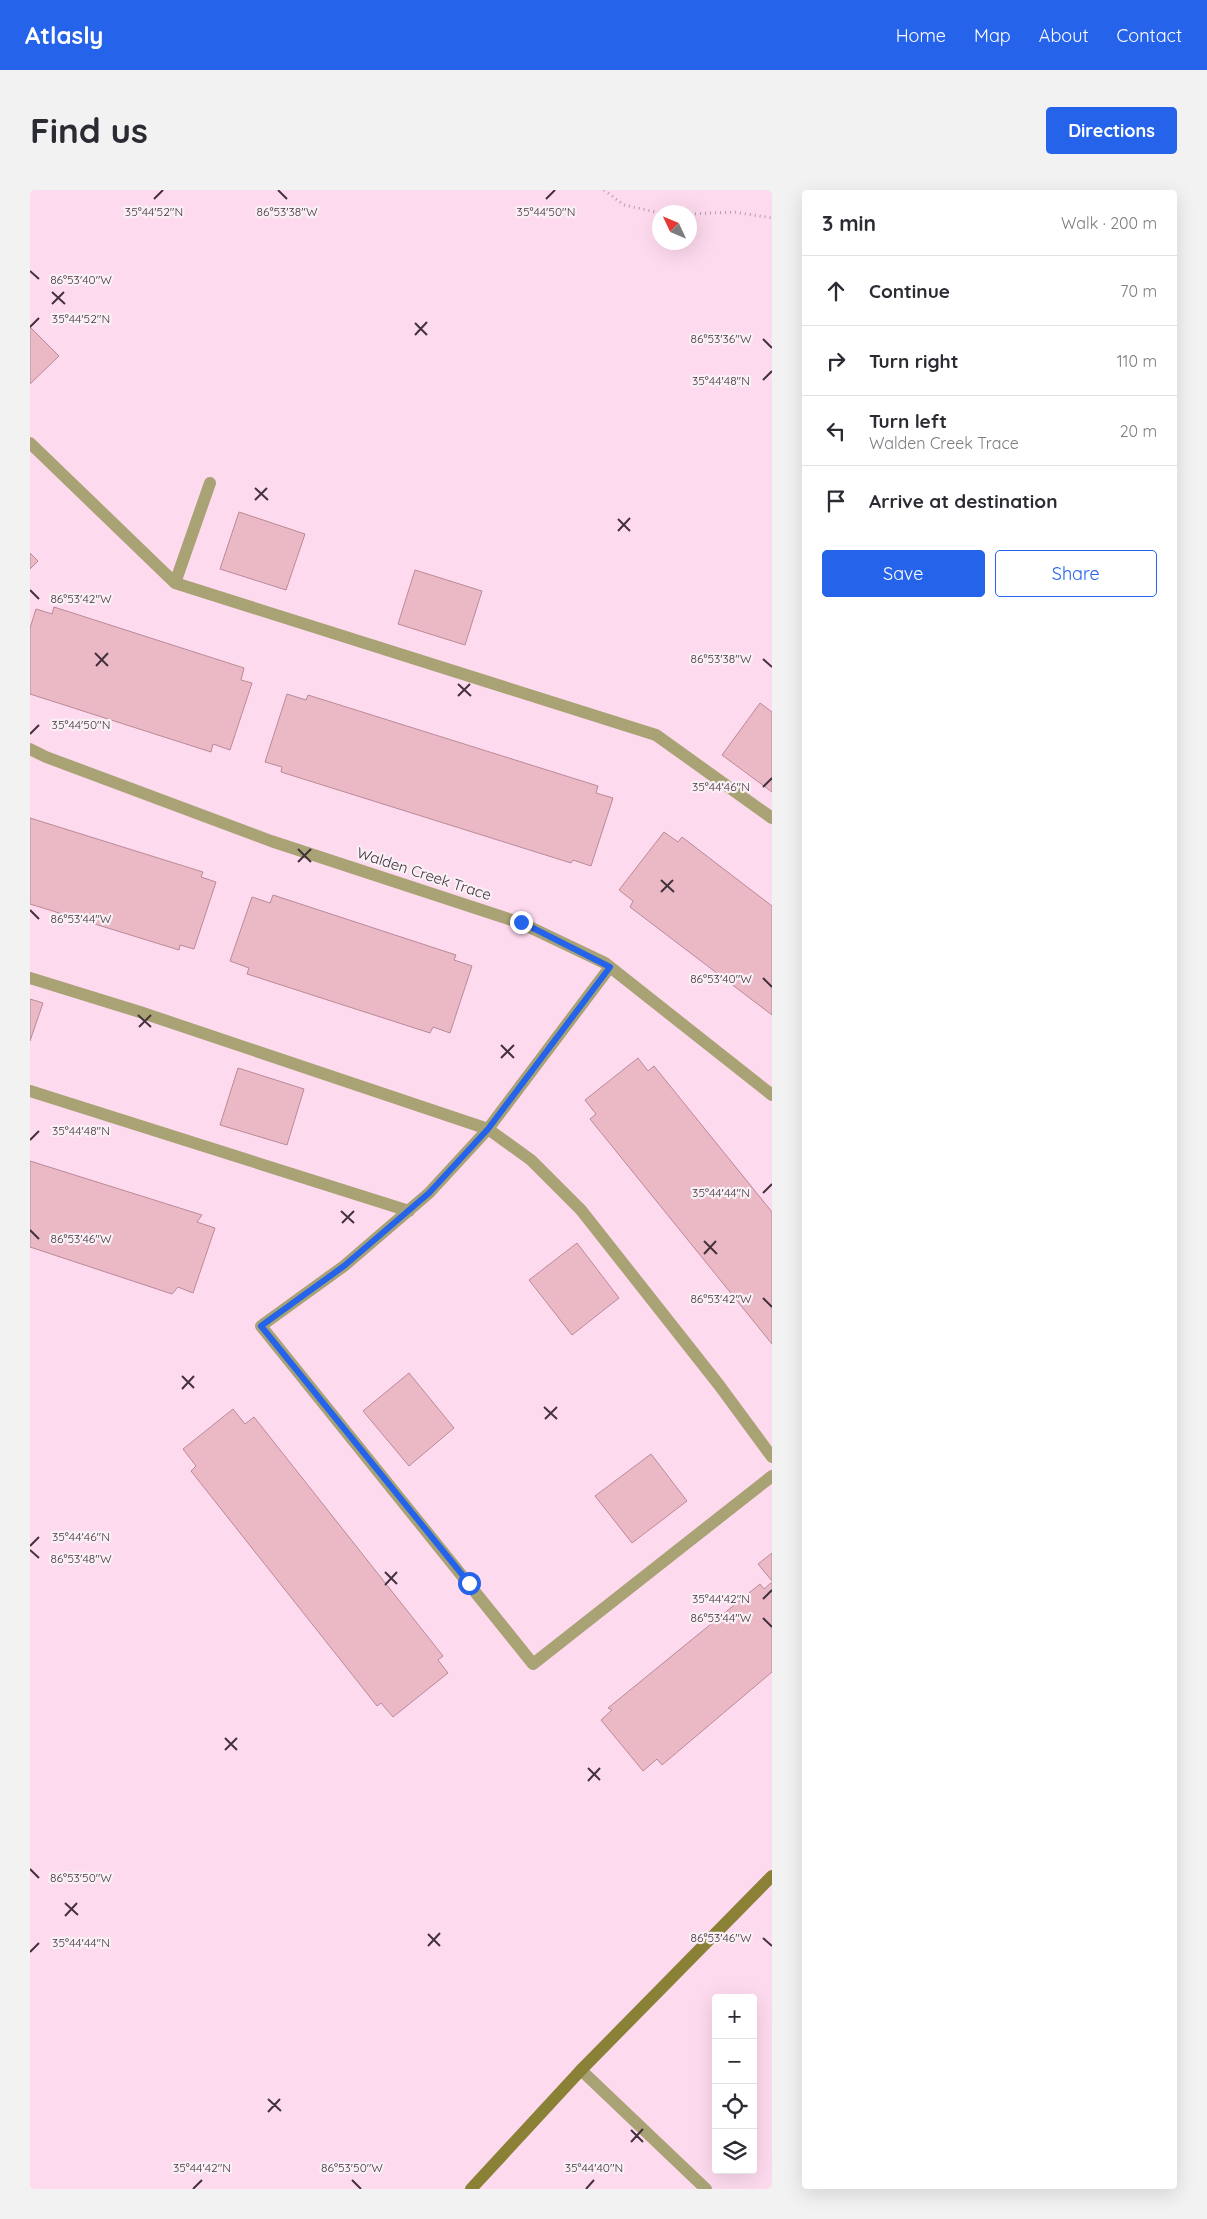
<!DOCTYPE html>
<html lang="en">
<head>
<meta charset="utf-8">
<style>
	body { margin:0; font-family:Quicksand,sans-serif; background:#f2f2f3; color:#2b2b33 }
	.controls { position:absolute; right:15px; bottom:15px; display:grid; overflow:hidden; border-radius:5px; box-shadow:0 5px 20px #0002 }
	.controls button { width:45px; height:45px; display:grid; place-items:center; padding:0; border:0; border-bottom:1px solid #e1e1e2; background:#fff; color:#2b2b33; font:25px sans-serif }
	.compass { position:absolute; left:622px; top:15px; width:45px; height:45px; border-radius:50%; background:#fff; box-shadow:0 5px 20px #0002; rotate:314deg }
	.stop { position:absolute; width:15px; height:15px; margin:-11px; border:4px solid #2563eb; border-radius:50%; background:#fff }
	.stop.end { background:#2563eb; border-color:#fff; box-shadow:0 1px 5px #0008 }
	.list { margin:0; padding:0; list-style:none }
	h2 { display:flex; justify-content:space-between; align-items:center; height:65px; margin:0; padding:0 20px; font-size:21px }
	h2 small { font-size:16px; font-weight:400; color:#7c7c81 }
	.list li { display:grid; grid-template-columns:32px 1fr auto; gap:15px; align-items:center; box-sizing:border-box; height:70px; padding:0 20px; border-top:1px solid #e1e1e2 }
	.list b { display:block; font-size:19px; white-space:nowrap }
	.list p { margin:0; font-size:16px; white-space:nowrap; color:#7c7c81 }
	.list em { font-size:16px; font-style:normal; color:#7c7c81 }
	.actions { display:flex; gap:10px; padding:15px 20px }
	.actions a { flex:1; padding:11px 0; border:1px solid #2563eb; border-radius:5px; text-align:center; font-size:18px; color:#2563eb }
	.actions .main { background:#2563eb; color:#fff }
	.icon { flex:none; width:28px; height:28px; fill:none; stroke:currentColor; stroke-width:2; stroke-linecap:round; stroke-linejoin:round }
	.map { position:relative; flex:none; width:742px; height:1999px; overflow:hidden; border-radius:5px }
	header { display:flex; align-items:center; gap:30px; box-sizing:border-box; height:70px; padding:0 25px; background:#2563eb; color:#fff }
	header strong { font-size:24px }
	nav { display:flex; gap:28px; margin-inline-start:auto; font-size:18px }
	.intro { display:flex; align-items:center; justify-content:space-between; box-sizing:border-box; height:120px; padding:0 30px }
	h1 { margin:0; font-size:35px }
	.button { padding:12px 22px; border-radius:5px; background:#2563eb; color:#fff; font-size:18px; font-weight:700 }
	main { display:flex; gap:30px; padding:0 30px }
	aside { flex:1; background:#fff; border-radius:5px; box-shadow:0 5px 20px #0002 }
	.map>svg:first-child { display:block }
	.building { fill:#ebb9c6; stroke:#b98a96 }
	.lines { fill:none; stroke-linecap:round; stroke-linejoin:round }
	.path { stroke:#b89cac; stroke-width:3; stroke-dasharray:1 4; stroke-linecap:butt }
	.service { stroke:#a8a274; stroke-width:12 }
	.minor { stroke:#a8a274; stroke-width:12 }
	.secondary { stroke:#8a8137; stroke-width:12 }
	.route { stroke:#2563eb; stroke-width:6 }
	.ticks { fill:none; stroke:#43323c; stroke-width:2 }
	.labels { text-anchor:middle; stroke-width:4.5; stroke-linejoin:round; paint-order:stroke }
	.street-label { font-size:15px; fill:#43323c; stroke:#f9f0f5 }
	.ticks-label { font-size:12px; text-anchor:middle; fill:#43323c; stroke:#f9f0f5; stroke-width:4.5; stroke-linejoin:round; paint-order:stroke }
</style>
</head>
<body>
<header>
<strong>Atlasly</strong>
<nav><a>Home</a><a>Map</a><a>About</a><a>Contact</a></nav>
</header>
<div class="intro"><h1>Find us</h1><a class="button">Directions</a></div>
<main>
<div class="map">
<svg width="742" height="1999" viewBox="0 0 742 1999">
	<rect width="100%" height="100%" fill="#fedaef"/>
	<path class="building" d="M0 137 29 166 0 194Z
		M209 322 275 344 256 400 190 379Z
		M0 363 8 371 0 379Z
		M385 380 452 401 435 455 368 434Z
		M24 417 214 478 211 490 222 493 200 560 183 554 181 562 0 504V438L6 419 22 424Z
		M257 504 276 510 278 505 568 596 566 603 583 608 561 676 543 670 541 673 251 582 252 577 235 572Z
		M730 513 742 522V602L692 565Z
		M0 628 173 682 171 687 186 692 164 759 150 755 149 760 0 714Z
		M634 642 648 652 652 647 742 716V825L600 717 603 711 589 700Z
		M243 705 426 765 424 770 442 776 420 843 403 837 400 843 217 784 219 778 200 771 222 707 240 713Z
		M0 809 13 813 0 851Z
		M608 868 618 881 624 876 742 1022V1154L560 929 566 924 555 910Z
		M208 878 274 899 257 955 190 935Z
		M0 971 172 1025 167 1032 185 1038 163 1103 148 1097 142 1104 0 1057Z
		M547 1053 589 1108 542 1145 499 1090Z
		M379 1183 424 1238 379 1276 333 1221Z
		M203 1219 215 1234 224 1227 413 1466 408 1470 418 1483 363 1527 351 1513 347 1516 161 1281 166 1276 153 1259Z
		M621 1264 657 1311 602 1353 565 1306Z
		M742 1363V1391L728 1374Z
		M742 1392V1482L632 1575 627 1569 613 1581 571 1530 582 1520 578 1518 730 1394 734 1399Z"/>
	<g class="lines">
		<path class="path" d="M574 0 594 15 630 23
			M660 24 704 22 742 28"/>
		<path class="service" d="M551 1880 676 1999"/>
		<path class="minor" d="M0 253 145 393 626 545 742 628
			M145 393 180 293
			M0 559 16 567 241 651 491 733 575 773 742 905
			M580 777 458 939 399 1003 314 1076 231 1136 503 1474 742 1286
			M0 788 110 822 458 939 501 970 551 1020 689 1195 742 1267
			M0 901 379 1021"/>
		<path class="secondary" d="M441 1999 551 1880 742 1686"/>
	</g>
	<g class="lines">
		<path class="route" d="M439 1393 231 1136 314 1076 399 1003 458 939 580 777 491 732"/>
	</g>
	<path class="ticks" d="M248 0 257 9M124 9 133 0M516 9 525 0M0 81 9 89M22 102 35 114M22 114 34 102M385 133 397 145M0 137 9 128M385 145 397 132M733 149 742 158M733 190 742 181M225 298 238 310M225 310 237 298M588 329 600 341M588 341 600 328M0 400 9 409M65 463 78 476M733 469 742 477M66 476 78 463M428 494 441 506M428 506 440 494M0 544 9 535M733 597 742 588M268 659 281 672M268 672 281 659M631 690 644 702M631 702 643 690M0 720 9 729M733 788 742 797M108 825 121 837M109 837 121 825M471 855 484 868M471 868 484 855M0 950 9 941M733 1003 742 994M311 1021 324 1033M312 1033 324 1021M0 1040 9 1049M674 1051 687 1064M674 1064 686 1051M733 1108 742 1117M152 1186 164 1198M152 1199 164 1186M514 1217 527 1229M515 1229 527 1217M0 1356 9 1347M0 1360 9 1368M355 1382 367 1394M355 1395 367 1382M733 1409 742 1400M733 1428 742 1437M195 1548 207 1560M195 1560 207 1548M558 1578 570 1590M558 1591 570 1578M0 1679 9 1688M35 1713 48 1725M35 1726 47 1713M398 1744 410 1756M733 1748 742 1756M398 1756 410 1743M0 1762 9 1753M238 1909 251 1921M238 1922 250 1909M601 1940 613 1952M601 1952 613 1939M322 1990 331 1999M163 1999 172 1990M556 1999 564 1990"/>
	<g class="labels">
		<g class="street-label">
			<text transform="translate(394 684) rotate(18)" y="5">Walden Creek Trace</text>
		</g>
	</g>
	<g class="ticks-label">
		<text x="257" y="26">86°53'38"W</text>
		<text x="124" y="26">35°44'52"N</text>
		<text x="516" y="26">35°44'50"N</text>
		<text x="51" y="94">86°53'40"W</text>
		<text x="51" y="133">35°44'52"N</text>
		<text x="691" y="153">86°53'36"W</text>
		<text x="691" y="195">35°44'48"N</text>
		<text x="51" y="413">86°53'42"W</text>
		<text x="691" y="473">86°53'38"W</text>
		<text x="51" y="539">35°44'50"N</text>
		<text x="691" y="601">35°44'46"N</text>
		<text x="51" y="733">86°53'44"W</text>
		<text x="691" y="793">86°53'40"W</text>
		<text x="51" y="945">35°44'48"N</text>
		<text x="691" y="1007">35°44'44"N</text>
		<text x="51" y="1053">86°53'46"W</text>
		<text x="691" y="1113">86°53'42"W</text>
		<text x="51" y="1351">35°44'46"N</text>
		<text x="51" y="1373">86°53'48"W</text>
		<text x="691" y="1413">35°44'42"N</text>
		<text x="691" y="1432">86°53'44"W</text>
		<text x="51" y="1692">86°53'50"W</text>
		<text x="691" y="1752">86°53'46"W</text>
		<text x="51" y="1757">35°44'44"N</text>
		<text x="172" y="1982">35°44'42"N</text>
		<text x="564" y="1982">35°44'40"N</text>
		<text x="322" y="1982">86°53'50"W</text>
	</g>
</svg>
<div class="controls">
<button>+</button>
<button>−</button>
<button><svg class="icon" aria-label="locate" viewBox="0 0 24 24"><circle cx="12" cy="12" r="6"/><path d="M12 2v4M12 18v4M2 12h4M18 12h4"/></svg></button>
<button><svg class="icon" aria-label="layers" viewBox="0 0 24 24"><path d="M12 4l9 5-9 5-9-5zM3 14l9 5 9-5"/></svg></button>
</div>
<svg class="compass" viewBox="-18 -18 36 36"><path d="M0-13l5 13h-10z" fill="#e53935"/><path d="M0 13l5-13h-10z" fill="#7c7c81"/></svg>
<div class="stop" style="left:439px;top:1393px"></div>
<div class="stop end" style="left:491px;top:732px"></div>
</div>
<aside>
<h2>3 min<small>Walk · 200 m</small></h2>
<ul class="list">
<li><svg class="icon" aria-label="ahead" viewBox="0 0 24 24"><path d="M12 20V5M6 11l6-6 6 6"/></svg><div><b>Continue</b></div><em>70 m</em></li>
<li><svg class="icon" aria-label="right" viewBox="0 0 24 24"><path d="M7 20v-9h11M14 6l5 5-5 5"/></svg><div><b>Turn right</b></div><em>110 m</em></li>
<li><svg class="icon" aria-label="left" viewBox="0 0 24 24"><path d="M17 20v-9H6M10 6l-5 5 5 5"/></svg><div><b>Turn left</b><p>Walden Creek Trace</p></div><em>20 m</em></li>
<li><svg class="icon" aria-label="arrive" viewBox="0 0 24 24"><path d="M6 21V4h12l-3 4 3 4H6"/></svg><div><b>Arrive at destination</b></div></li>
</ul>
<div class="actions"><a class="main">Save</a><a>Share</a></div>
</aside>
</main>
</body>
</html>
